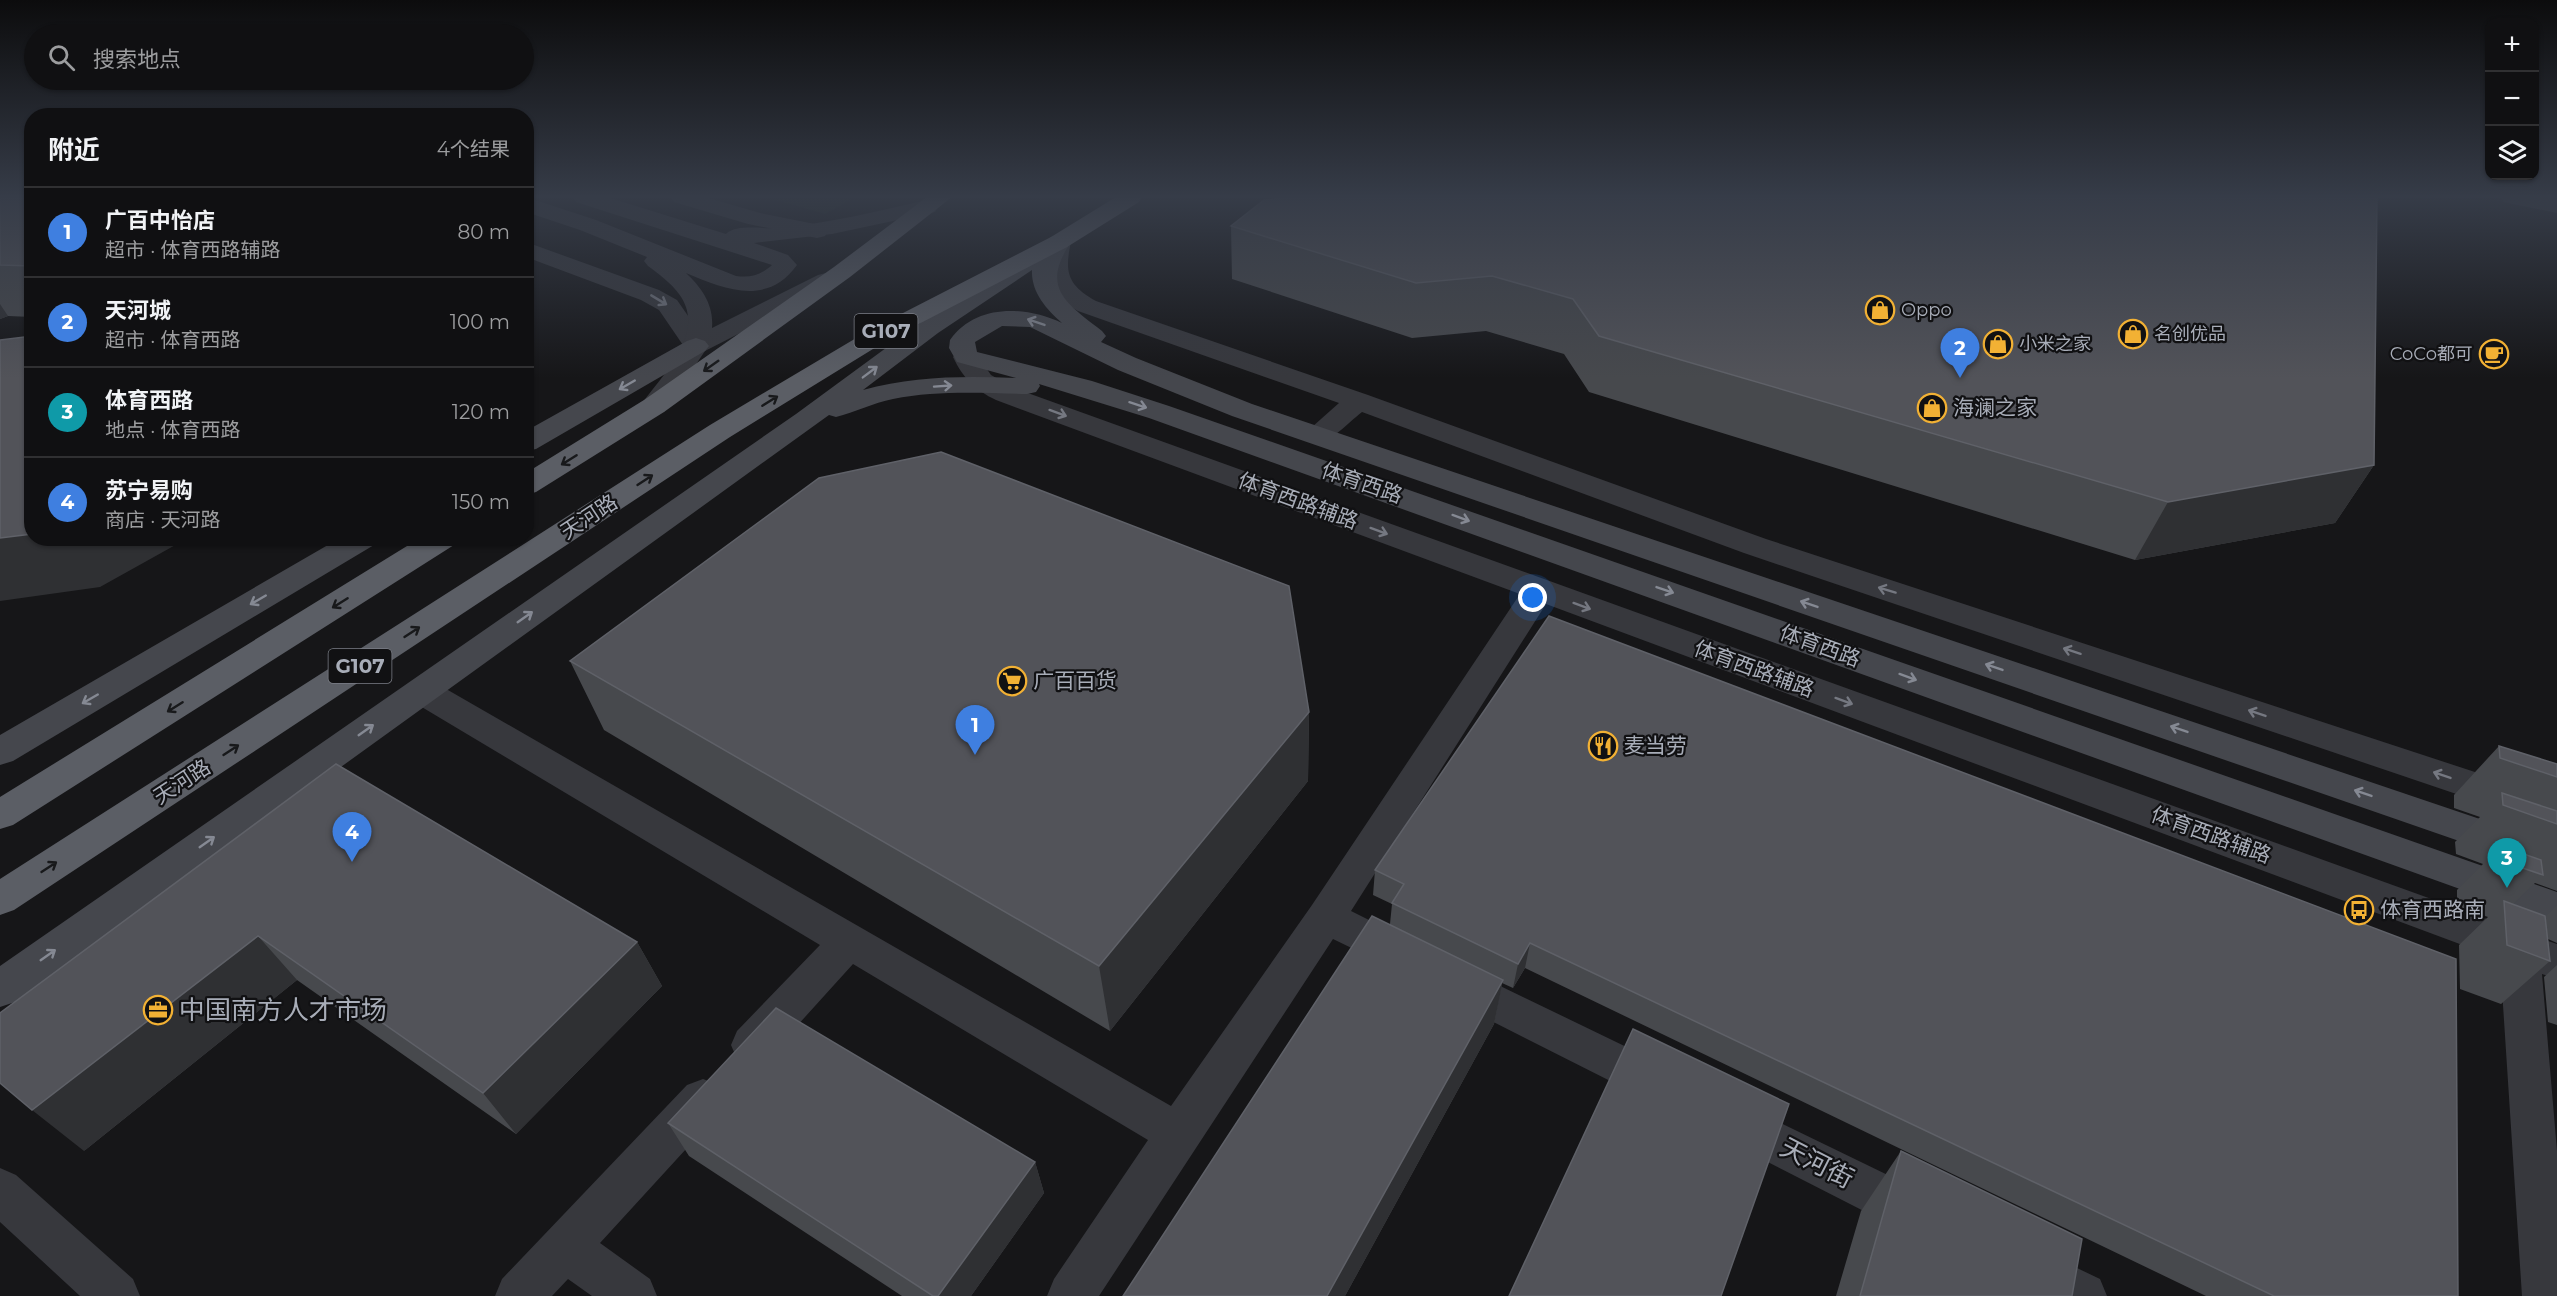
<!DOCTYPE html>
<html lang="zh">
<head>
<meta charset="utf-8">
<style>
	body { margin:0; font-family:Montserrat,"Noto Sans SC",sans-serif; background:#1e1e20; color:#f1f3f6 }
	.controls { position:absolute; right:18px; top:18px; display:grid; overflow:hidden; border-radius:12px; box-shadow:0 2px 4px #0004 }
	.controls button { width:54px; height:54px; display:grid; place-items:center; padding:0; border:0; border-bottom:2px solid #303032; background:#101012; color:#f1f3f6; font:30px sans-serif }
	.you { position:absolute; left:1533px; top:598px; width:21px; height:21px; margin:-15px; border:4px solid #fff; border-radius:50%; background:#1a73e8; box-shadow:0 0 0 9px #1a73e833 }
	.badge { display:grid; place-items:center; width:39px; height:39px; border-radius:50%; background:#f2b134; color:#fff; font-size:20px; font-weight:700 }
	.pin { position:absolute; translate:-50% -50px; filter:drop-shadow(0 2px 3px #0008) }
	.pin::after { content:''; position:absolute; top:32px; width:21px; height:18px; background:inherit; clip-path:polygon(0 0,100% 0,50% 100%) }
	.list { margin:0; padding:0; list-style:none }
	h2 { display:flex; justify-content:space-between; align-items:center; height:78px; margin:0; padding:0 24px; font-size:26px }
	h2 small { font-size:20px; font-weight:400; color:#9c9d9f }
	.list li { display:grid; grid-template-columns:39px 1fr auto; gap:18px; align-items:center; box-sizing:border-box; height:90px; padding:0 24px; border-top:2px solid #303032 }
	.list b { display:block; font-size:22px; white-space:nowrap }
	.list p { margin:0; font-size:20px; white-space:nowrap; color:#9c9d9f }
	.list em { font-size:20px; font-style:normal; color:#9c9d9f }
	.icon { flex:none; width:33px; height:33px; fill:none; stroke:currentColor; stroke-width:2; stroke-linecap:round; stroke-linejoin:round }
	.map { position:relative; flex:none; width:2557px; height:1296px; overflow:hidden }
	.search { position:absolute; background:#101012; box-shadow:0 2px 4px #0004; left:24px; top:24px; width:510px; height:66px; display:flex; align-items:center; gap:15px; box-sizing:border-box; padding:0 21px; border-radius:33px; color:#9c9d9f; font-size:22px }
	.panel { position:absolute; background:#101012; box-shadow:0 2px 4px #0004; left:24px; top:108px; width:510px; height:438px; border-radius:24px }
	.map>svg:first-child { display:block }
	.green { fill:#1e261f }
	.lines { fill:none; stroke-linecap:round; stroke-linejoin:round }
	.minor { fill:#37383d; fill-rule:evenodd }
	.tertiary { fill:#37383d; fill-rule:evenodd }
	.secondary { fill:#45474d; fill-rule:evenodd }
	.trunk { fill:#5b5e65; fill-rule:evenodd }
	.wall { fill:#47494d }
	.shaded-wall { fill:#2f3033 }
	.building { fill:#525359; stroke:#5f6168; stroke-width:1.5 }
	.oneway { stroke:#757881 }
	.oneway2 { stroke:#858993 }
	.oneway3 { stroke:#18191b }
	.labels { text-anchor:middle; stroke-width:4.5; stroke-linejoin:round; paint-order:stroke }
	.far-poi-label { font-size:18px; fill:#a8adb8; stroke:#111113; text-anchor:start }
	.shield { fill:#111113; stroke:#7b7e86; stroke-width:1.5 }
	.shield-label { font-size:20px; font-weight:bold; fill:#a8adb8 }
	.poi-label { font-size:21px; fill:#a8adb8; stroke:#111113; text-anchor:start }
	.street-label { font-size:21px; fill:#a8adb8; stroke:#111113 }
	.near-poi-label { font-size:26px; fill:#a8adb8; stroke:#111113; text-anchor:start }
	.near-street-label { font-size:26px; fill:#a8adb8; stroke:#111113 }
</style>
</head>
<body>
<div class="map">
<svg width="2557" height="1296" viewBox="0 0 2557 1296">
	<rect width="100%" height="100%" fill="#161618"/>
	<path class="green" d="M765 197H856L825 214Z"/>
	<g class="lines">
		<path class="minor" d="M671 197H705L760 213 825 226 828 231 825 236 817 238 748 224 674 202Z
			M1059 235 1067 237 1071 242C1064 273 1068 285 1096 301L1368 395 1766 539 2557 799V828L1744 553 1362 412C1345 425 1330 446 1307 441L1303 435 1339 403 1078 311C1053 297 1031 266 1051 237Z
			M526 242 659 290 677 300 709 346 705 351 696 354 687 351 659 310 641 300 526 257Z
			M966 349 975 352 991 375 1014 388 2509 927 2520 923 2534 928 2539 938 2557 944V979L2542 974 2557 1151V1296H2522L2500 959 1546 604 1351 911 1413 942 1419 954 1413 966 1399 971 1333 939 1099 1296H1047L1054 1279 1148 1140 853 964 767 1059 752 1064 737 1059 731 1045 737 1031 820 945 410 700 405 691 410 682 422 679 434 682 1171 1106 1312 905 1520 594 996 400C975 390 963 378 953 357L957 352Z
			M1459 966 1672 1069 1679 1083 1672 1097 1657 1103 1642 1097 1444 997 1438 984 1444 971Z
			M703 1079 719 1085 725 1099 719 1113 600 1243 650 1279 657 1296H592L568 1279 552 1296H495L502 1279 687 1085Z
			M1735 1101 1931 1196 1937 1212 1931 1228 1914 1235 1897 1228 1719 1137 1713 1122 1719 1107Z
			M0 1168 16 1175 133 1279 140 1296H80L0 1222Z
			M2033 1247 2100 1279 2107 1296H2032L2016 1288 2009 1271 2016 1254Z"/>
		<path class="tertiary" d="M526 197 596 220 736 276C751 278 761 275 772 265L576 202 573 197H607L726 234C736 224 762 229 776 228 827 224 877 211 927 200L935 202 938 207 935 212 832 234 754 243 788 255 797 265C767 307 724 289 686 273 702 288 714 305 712 328L818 275 826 273 834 275 838 280 834 285 705 351 664 412 654 414 644 412 640 406C661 376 708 333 679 294 671 283 659 274 648 266L644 261 647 257 580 230 526 212Z
			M2500 197H2545L2557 199V213L2503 202Z"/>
		<path class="secondary" d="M1059 235 1067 237 1071 242C1040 288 1066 303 1102 331L1106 336 1101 342 1136 358 1252 404 2557 845V875L1232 416 1118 370 1030 327 1002 326 975 342 977 352 1092 381 1169 406 2557 892V924L1149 418 1039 384 1040 386 1036 392 1027 394C983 393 937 390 893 399 873 403 855 412 836 417L829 415 15 1002 0 1007V966L796 414 920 323 1022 256 1030 254 1038 256 1051 237ZM1032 270C1031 292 1046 309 1062 323 1026 306 976 303 950 340L949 348 957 362 1016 378C964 376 913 376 863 390L938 333Z
			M696 338 705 341 709 346 705 351 536 449 526 451V431L687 341Z
			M340 538H378L374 545 13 761 0 765V735Z"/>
		<path class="trunk" d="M927 197H952L850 277 664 412 536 492 526 495V473L644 400 834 267Z
			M1116 197H1142L1139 202 1067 247 886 341 730 437 14 910 0 915V879L710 425 868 331 1051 237Z
			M420 538H458L454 545 13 825 0 829V797Z"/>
	</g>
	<path class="wall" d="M0 197H32V317L8 316 0 319Z
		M1264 200 2374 465 2335 523 2135 560 1589 392 1564 354 1486 331 1412 338 1232 279 1231 226Z
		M570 661 1309 712 1308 781 1110 1031 604 730Z
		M2499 746 2557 764V891L2535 883 2513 904 2546 916 2557 905V943L2548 939 2550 961 2501 1004 2460 989 2459 945 2488 917 2457 906V890L2483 864 2456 854 2455 842 2480 817 2454 808V795Z
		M336 764 637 942 662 986 516 1134 297 980 84 1151Z
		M1375 870 2458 1296H2206L1525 968 1513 988 1502 983 1494 1024 1345 1296H1123L1390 924 1392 904 1373 895Z
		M2557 965V1025L2548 1022 2544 977Z
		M668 1123 1035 1162 1044 1193 971 1296H902L689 1156Z
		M1901 1151 2072 1296H1836L1861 1211Z"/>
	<path class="shaded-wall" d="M0 304 8 316 0 319Z
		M2374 465 2335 523 2135 560 2168 502Z
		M32 534V538H188L100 587 0 601V538Z
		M1309 712 1308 781 1110 1031 1099 966Z
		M258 936 297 980 84 1151 32 1110Z
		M637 942 662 986 516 1134 483 1093Z
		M1530 943 1525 968 1513 988 1518 964Z
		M1503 980 1494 1024 1345 1296H1327Z
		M1035 1162 1044 1193 971 1296H938Z"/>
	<path class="building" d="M0 197H32V266L0 265Z
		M1296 197H2377L2374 465 2168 502 1599 336 1573 299 1492 276 1416 283 1231 226 1264 200Z
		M32 336V534L0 538V340Z
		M941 452 1289 586 1309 712 1099 966 570 661 819 478Z
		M1549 616 2456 959 2458 1296H2274L1530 943 1518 964 1392 903 1404 884 1375 870Z
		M2499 746 2557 764V777L2500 758Z
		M336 764 637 942 483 1093 258 936 32 1110 0 1083V1013Z
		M2502 793 2557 811V824L2503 805Z
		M2501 846 2541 860 2543 875 2502 861Z
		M2504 901 2545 916 2550 961 2507 945Z
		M1372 916 1503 980 1327 1296H1123Z
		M776 1008 1035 1162 938 1296H933L668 1123Z
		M1633 1029 1789 1104 1721 1296H1509Z
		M1901 1151 2082 1239 2072 1296H1860Z"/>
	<defs><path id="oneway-shaft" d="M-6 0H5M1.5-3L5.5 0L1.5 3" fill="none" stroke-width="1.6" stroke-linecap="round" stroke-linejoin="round" transform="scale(1.5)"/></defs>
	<g class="oneway">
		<use href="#oneway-shaft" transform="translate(659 300) rotate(31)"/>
		<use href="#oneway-shaft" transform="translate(1058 413) rotate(20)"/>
		<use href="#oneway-shaft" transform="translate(1379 531) rotate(20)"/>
		<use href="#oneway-shaft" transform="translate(1887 590) rotate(-163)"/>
		<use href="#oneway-shaft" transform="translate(1582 606) rotate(20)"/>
		<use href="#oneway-shaft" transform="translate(2072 651) rotate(-162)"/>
		<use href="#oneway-shaft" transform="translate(1844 701) rotate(20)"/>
		<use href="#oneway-shaft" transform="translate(2257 713) rotate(-161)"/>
		<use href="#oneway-shaft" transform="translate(2442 775) rotate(-161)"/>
	</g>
	<g class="oneway2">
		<use href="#oneway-shaft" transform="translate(1036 322) rotate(-161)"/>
		<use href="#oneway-shaft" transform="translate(870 372) rotate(-37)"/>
		<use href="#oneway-shaft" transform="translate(627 385) rotate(150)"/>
		<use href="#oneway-shaft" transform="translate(943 386) rotate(-4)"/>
		<use href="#oneway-shaft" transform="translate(1138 405) rotate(18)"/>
		<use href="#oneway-shaft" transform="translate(1461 518) rotate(20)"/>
		<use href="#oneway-shaft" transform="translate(1665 590) rotate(19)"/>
		<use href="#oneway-shaft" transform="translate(258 600) rotate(150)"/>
		<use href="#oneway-shaft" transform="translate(1809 604) rotate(-161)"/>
		<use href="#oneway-shaft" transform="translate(525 617) rotate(-35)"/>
		<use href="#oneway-shaft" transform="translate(1994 667) rotate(-161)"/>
		<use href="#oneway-shaft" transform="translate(1908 677) rotate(20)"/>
		<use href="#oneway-shaft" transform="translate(90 699) rotate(150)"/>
		<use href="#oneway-shaft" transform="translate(2179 729) rotate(-161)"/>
		<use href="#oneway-shaft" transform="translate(366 730) rotate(-35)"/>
		<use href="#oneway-shaft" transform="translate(2363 793) rotate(-161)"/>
		<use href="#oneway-shaft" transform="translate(207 842) rotate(-35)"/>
		<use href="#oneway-shaft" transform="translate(48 955) rotate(-35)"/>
	</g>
	<g class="oneway3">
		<use href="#oneway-shaft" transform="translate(711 366) rotate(145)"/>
		<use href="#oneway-shaft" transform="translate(770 401) rotate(-32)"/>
		<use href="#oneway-shaft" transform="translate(569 460) rotate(148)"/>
		<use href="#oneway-shaft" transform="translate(645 480) rotate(-33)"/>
		<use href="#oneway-shaft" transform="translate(340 603) rotate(148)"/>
		<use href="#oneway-shaft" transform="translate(412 632) rotate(-33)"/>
		<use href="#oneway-shaft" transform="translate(175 707) rotate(148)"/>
		<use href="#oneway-shaft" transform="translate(231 750) rotate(-33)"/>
		<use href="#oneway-shaft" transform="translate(49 867) rotate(-33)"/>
	</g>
	<linearGradient id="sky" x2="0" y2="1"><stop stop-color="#0c0c0d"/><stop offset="0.52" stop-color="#363c48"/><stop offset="1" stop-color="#363c48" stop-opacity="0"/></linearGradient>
	<rect width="2557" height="378" fill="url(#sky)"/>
	<defs>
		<g id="shop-ring" transform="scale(1.5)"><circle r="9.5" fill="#111113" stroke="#f2b134" stroke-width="1.5"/><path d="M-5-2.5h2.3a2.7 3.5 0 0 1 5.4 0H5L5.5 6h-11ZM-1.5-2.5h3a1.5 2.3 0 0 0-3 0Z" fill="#f2b134"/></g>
		<g id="cafe-ring" transform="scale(1.5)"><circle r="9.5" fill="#111113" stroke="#f2b134" stroke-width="1.5"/><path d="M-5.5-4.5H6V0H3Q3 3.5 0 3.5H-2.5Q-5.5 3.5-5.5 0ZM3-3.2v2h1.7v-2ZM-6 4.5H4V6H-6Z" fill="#f2b134"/></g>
		<g id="supermarket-ring" transform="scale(1.5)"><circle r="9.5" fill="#111113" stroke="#f2b134" stroke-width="1.5"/><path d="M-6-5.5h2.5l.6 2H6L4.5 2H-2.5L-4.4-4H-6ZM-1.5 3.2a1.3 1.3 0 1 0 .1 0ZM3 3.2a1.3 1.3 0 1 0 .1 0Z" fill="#f2b134"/></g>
		<g id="restaurant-ring" transform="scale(1.5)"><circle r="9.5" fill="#111113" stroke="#f2b134" stroke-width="1.5"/><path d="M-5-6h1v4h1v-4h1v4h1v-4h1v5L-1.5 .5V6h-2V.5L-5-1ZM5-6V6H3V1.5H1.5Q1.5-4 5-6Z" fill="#f2b134"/></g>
		<g id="bus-ring" transform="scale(1.5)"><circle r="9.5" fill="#111113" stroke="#f2b134" stroke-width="1.5"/><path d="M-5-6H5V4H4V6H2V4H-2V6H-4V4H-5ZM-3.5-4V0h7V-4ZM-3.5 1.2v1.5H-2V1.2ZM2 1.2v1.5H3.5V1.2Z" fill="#f2b134"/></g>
		<g id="office-ring" transform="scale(1.5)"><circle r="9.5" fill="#111113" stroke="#f2b134" stroke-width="1.5"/><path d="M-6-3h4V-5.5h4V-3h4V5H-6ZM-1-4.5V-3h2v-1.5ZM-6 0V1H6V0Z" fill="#f2b134"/></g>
	</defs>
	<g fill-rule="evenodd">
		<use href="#shop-ring" x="1880" y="310"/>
		<use href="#shop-ring" x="2133" y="334"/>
		<use href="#shop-ring" x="1998" y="344"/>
		<use href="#cafe-ring" x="2494" y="354"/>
		<use href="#shop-ring" x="1932" y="408"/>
		<use href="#supermarket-ring" x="1012" y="681"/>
		<use href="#restaurant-ring" x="1603" y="746"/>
		<use href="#bus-ring" x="2359" y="910"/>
		<use href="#office-ring" x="158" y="1010"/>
	</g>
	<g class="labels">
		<g class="far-poi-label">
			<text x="1901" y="316">Oppo</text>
			<text x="2154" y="340">名创优品</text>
			<text x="2019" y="350">小米之家</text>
			<text x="2473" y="360" text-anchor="end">CoCo都可</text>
		</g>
		<g class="shield">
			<rect x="854.5" y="314" width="63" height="34" rx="4.5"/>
			<rect x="328.5" y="649" width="63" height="34" rx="4.5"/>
		</g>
		<g class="shield-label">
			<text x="886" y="338">G107</text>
			<text x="360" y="673">G107</text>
		</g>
		<g class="poi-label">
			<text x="1953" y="415">海澜之家</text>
			<text x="1033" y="688">广百百货</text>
			<text x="1624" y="753">麦当劳</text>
			<text x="2380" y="917">体育西路南</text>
		</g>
		<g class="street-label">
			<text transform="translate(1362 483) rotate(19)" y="7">体育西路</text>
			<text transform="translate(1298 501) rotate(20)" y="7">体育西路辅路</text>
			<text transform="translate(589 517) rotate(-33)" y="7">天河路</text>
			<text transform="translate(1820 646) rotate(20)" y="7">体育西路</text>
			<text transform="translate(1754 669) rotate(20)" y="7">体育西路辅路</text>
			<text transform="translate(182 782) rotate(-33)" y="7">天河路</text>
			<text transform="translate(2211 835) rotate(20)" y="7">体育西路辅路</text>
		</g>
		<g class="near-poi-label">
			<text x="179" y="1019">中国南方人才市场</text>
		</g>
		<g class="near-street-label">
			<text transform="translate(1817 1163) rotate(27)" y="9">天河街</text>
		</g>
	</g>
</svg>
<div class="controls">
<button>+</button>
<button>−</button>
<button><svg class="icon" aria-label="layers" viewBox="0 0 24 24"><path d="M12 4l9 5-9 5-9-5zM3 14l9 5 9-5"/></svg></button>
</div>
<div class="you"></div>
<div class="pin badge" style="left:975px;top:755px;background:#3f7fe0">1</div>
<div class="pin badge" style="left:1960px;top:378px;background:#3f7fe0">2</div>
<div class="pin badge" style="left:2507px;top:888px;background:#0f9aa8">3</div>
<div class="pin badge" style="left:352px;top:862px;background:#3f7fe0">4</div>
<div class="search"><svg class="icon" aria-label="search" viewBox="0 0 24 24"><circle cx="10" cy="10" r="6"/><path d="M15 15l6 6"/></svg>搜索地点</div>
<section class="panel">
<h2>附近<small>4个结果</small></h2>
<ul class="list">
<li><span class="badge" style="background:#3f7fe0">1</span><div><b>广百中怡店</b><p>超市 · 体育西路辅路</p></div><em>80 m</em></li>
<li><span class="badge" style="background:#3f7fe0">2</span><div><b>天河城</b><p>超市 · 体育西路</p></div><em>100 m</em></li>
<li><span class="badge" style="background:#0f9aa8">3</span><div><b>体育西路</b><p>地点 · 体育西路</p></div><em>120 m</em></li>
<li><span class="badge" style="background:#3f7fe0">4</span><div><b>苏宁易购</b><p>商店 · 天河路</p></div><em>150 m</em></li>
</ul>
</section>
</div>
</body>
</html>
